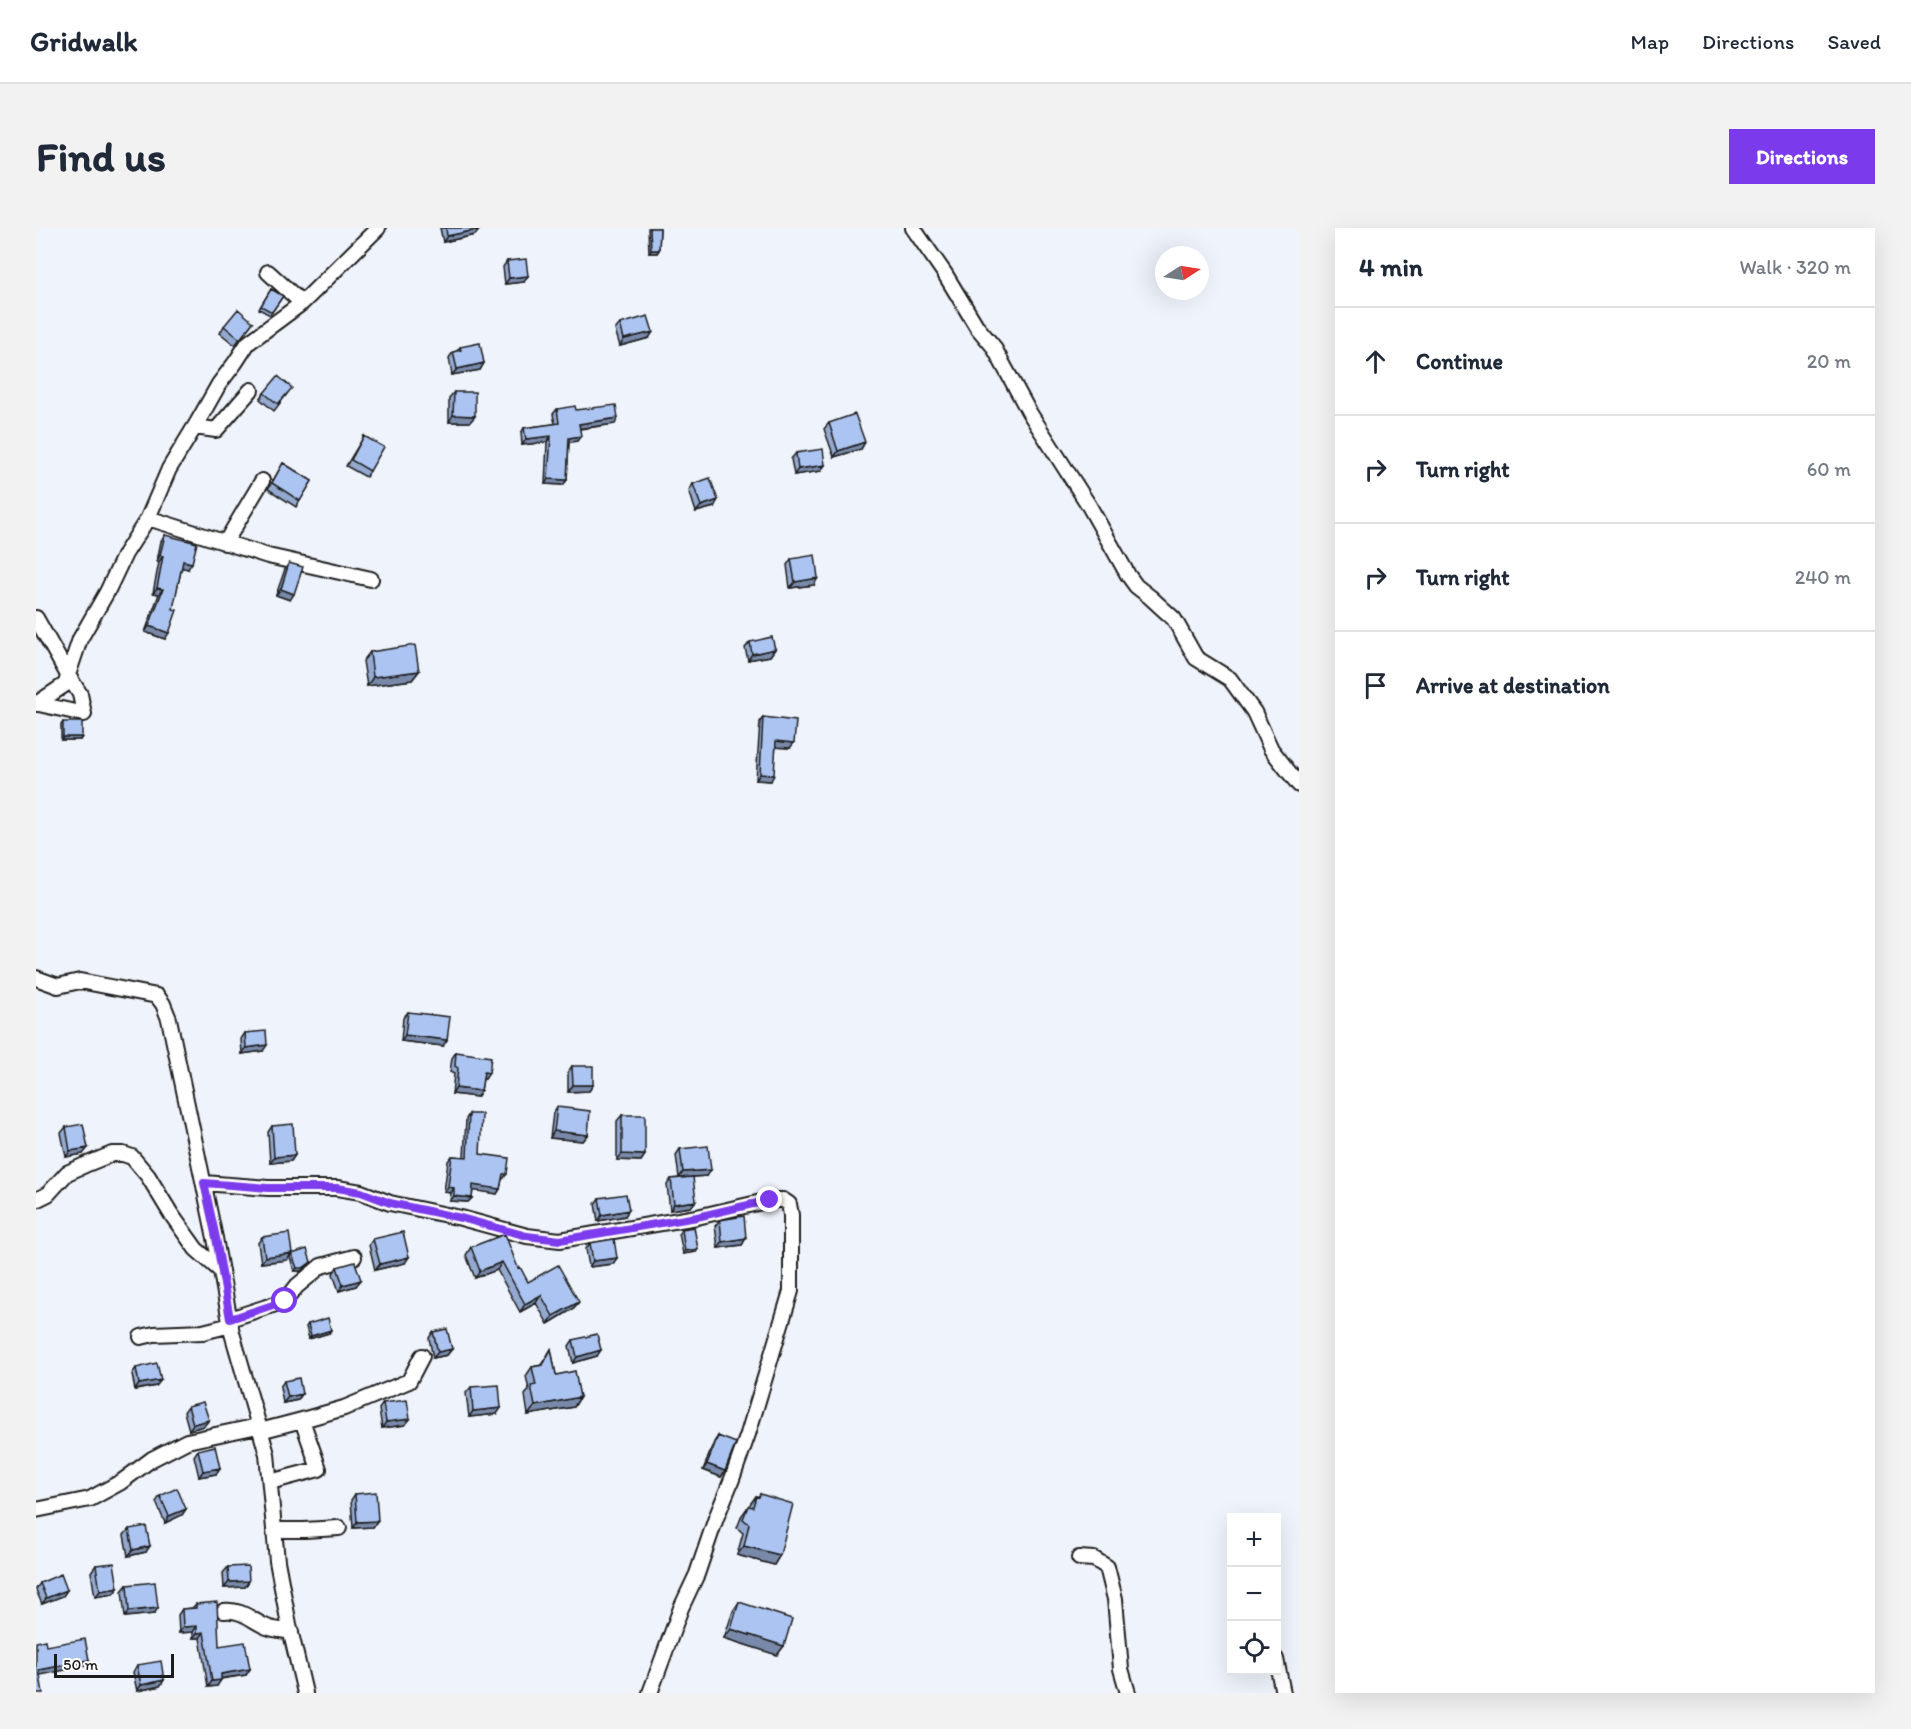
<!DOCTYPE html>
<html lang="en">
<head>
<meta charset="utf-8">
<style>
	body { margin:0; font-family:Itim,sans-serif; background:#f2f2f3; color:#1f2937 }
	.controls { position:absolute; right:18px; bottom:18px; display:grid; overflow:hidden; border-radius:0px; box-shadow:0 6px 24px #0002 }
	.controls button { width:54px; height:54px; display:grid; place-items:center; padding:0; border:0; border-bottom:2px solid #e0e1e3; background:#fff; color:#1f2937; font:30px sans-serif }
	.compass { position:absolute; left:1119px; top:18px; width:54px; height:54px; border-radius:50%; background:#fff; box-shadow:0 6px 24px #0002; rotate:78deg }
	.scale { position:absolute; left:18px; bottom:15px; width:120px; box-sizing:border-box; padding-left:6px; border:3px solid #1c1c1c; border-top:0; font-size:16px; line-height:21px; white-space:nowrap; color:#1c1c1c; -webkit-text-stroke:4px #fff; paint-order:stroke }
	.stop { position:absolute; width:18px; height:18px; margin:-14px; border:4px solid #7c3aed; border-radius:50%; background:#fff }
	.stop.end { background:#7c3aed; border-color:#fff; box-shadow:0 2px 6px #0008 }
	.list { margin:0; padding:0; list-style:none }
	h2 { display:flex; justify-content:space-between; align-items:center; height:78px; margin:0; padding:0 24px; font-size:26px }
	h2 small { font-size:20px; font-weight:400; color:#747a83 }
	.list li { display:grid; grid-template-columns:39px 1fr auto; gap:18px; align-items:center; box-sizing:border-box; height:108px; padding:0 24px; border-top:2px solid #e0e1e3 }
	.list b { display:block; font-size:22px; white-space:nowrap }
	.list em { font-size:20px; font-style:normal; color:#747a83 }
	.icon { flex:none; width:33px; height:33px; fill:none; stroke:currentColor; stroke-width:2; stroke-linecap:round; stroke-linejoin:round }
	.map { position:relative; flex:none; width:1263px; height:1465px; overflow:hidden; border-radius:0px }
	header { display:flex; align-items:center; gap:36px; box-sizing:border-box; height:84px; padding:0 30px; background:#fff; border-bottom:2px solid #e0e1e3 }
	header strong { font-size:28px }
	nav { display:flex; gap:33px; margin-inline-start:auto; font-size:21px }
	.intro { display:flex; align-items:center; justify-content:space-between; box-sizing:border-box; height:144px; padding:0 36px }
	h1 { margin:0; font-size:42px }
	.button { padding:15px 27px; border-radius:0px; background:#7c3aed; color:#fff; font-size:21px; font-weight:700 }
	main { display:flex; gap:36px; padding:0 36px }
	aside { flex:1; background:#fff; border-radius:0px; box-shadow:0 6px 24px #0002 }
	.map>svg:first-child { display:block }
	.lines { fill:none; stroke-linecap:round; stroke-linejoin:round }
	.minor-casing { stroke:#1c1c1c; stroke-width:18 }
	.minor { stroke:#fff; stroke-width:14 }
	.wall { fill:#94a9d0; stroke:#1c1c1c; stroke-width:1.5 }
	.shaded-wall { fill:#7889a9; stroke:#1c1c1c; stroke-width:1.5 }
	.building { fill:#acc4f2; stroke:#1c1c1c; stroke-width:1.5 }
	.route { stroke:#7c3aed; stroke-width:8 }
</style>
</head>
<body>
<header>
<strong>Gridwalk</strong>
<nav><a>Map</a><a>Directions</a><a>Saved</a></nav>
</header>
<div class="intro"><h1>Find us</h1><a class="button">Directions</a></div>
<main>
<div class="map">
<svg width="1263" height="1465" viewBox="0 0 1263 1465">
	<rect width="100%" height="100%" fill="#eef3fc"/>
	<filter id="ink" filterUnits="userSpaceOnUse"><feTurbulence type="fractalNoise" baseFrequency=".0167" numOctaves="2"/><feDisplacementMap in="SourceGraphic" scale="12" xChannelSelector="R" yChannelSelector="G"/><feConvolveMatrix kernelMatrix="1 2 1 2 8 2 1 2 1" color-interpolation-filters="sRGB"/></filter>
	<g filter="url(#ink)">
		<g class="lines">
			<g class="minor-casing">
				<path id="minor" d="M877 0 909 46 941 99 957 118 993 184 1052 276 1092 347 1100 358 1114 369 1138 391 1160 430 1194 451 1218 484 1235 521 1263 557
					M232 44 266 75
					M159 199 180 202 215 162
					M112 290 232 328 335 351
					M189 315 226 253
					M0 390 32 447 30 456 0 476
					M3 476 48 486 44 466 32 447 44 411 71 364 89 326 112 290 133 241 161 195 183 156 199 135 212 115 266 75 342 0
					M0 750 22 758 44 753 121 768 127 776 133 791 179 1010 196 1105 231 1226 241 1333 253 1397 269 1465
					M168 955 232 960H301L325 964 354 975 425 990 491 1008 524 1012 661 989 734 972H747L753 976 755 987V1063L712 1206 696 1251 680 1290 661 1346 645 1380 614 1465
					M0 972 12 966 31 945 49 937 76 926H87L96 929 112 948 135 986 160 1021 185 1043
					M194 1091 249 1073 261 1058 285 1038 318 1029
					M105 1109 118 1106 167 1104 195 1097
					M266 1192 308 1180 373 1153 386 1128
					M224 1203 266 1192 283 1241 234 1254
					M0 1282 54 1271 85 1254 116 1231 151 1213 222 1198
					M238 1302H268L303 1300
					M1043 1330 1058 1331 1071 1339 1079 1371 1085 1441 1092 1465
					M188 1383C206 1381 215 1392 231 1399 238 1402 247 1402 255 1404
					M1240 1431 1247 1465"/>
			</g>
			<use href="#minor" class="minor"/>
		</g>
		<path class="wall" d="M404 0H443L444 1 439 7 407 14Z
			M612 0H624L623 22 621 25H613Z
			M471 33 488 54 469 56 467 39Z
			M235 61 247 68 234 87 223 81Z
			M217 94 199 117 184 105 188 98Z
			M584 96 613 110 584 118 579 102Z
			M424 119 448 135 444 142 416 147 413 130 417 124 421 123Z
			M418 164 439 188 434 194H413V170Z
			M228 165 251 166 238 183 224 171Z
			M521 181 540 182 579 196 544 201 541 213 533 214 531 252 527 257 509 256 511 214 486 217 485 205 488 200 519 196 517 186Z
			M793 195 829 214 825 221 798 229 788 201Z
			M328 208 334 243 330 249 310 238Z
			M760 225 785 243 758 247 755 231Z
			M247 235 276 253 260 279 232 261Z
			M657 256 678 279 660 284 653 262Z
			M129 307 152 341 146 339 129 411 109 404 123 366 117 365 123 334 121 333 125 313Z
			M755 331 778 357 754 360 751 337Z
			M253 335 254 372 240 367 249 341Z
			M714 414 739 421 734 428 712 432 709 420Z
			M334 424 383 443 376 452 331 458 327 433Z
			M727 489 754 520 740 519 735 553 720 552 724 494Z
			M27 494 46 509 44 512H25V497Z
			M372 784 407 818 365 813 367 790Z
			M209 805 227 823 206 826 205 811Z
			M420 824 453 845 449 851H447L445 863 441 869 416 866 418 846 414 844 416 830Z
			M536 838 557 857 553 863 532 864V844Z
			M521 879 552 907 547 913 514 910 517 885Z
			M433 886 444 926 471 946 467 951H466L464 961 461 966 437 962 436 970 432 974 414 973 415 965 408 964 412 933 416 928 428 929 430 891Z
			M586 887 609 927 605 933 581 932V893Z
			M236 898 259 927 255 933 234 935 232 904Z
			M30 899 47 926 30 929 25 905Z
			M644 921 670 948 657 949 655 979 634 982 631 957 635 951 643 950 640 927Z
			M563 970 589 988 562 993 559 976Z
			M684 992 710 1010 706 1017 682 1020 679 998Z
			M646 1001 662 1021 660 1024 647 1026 643 1005Z
			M226 1009 256 1025 251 1032 225 1035 222 1015Z
			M337 1011 369 1035 339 1042 333 1017Z
			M554 1015 577 1036 553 1039 550 1021Z
			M435 1019 482 1040 492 1054 537 1081 512 1096 500 1075 484 1084 461 1042 439 1050 430 1027Z
			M256 1026 275 1034 265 1043H258L254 1029Z
			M301 1039 320 1058 303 1063 297 1046Z
			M272 1096 293 1105 273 1111 270 1099Z
			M397 1104 416 1121 411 1127 397 1130 393 1110Z
			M537 1112 561 1128 537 1135 533 1118Z
			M515 1121 520 1147 544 1169 538 1179 492 1187 489 1167 493 1162 490 1148 496 1139 505 1137Z
			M100 1140 125 1152 120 1158 99 1162 96 1146Z
			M248 1153 266 1166 262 1172 247 1175 244 1159Z
			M435 1159 461 1186 433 1189 430 1165Z
			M347 1175 374 1191 369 1197 346 1200 343 1181Z
			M152 1178 168 1198 153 1202 148 1184Z
			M682 1208 689 1243 685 1249 667 1242 678 1214Z
			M162 1222 180 1246 163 1249 158 1228Z
			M319 1266 342 1293 337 1299 317 1300 315 1272Z
			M724 1266 744 1327 738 1337 701 1327 707 1305 701 1300 706 1287 720 1268 722 1269Z
			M124 1268 150 1281 146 1287 129 1295 120 1274Z
			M93 1301 110 1324 92 1328 88 1307Z
			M60 1337 82 1360 77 1366 59 1369 55 1344Z
			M192 1339 213 1353 209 1359 188 1360 187 1345Z
			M4 1355 31 1362 27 1368 6 1376 0 1362V1361Z
			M91 1357 118 1386 89 1389 86 1363Z
			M703 1374 748 1418 741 1427 688 1410 697 1383Z
			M160 1376 183 1418 214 1441 210 1447 185 1451 181 1458 172 1459 164 1410H157V1404L143 1405 142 1387 146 1381 156 1380Z
			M101 1437 128 1452 124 1458 101 1463 97 1444Z"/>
		<path class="shaded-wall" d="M444 1 439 7 407 14 411 8Z
			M615 22H623L621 25H613Z
			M492 48 488 54 469 56 473 50Z
			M617 104 613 110 584 118 588 111Z
			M448 135 444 142 416 147 421 141Z
			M417 187 439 188 434 194H413Z
			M582 190 579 196 539 201 543 196Z
			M515 208 511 214 486 217 490 211Z
			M545 208 541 213 530 215 533 210Z
			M829 214 825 221 798 229 802 223Z
			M789 237 785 243 758 247 762 241Z
			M512 251 531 252 527 257 509 256Z
			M682 272 678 279 660 284 665 278Z
			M124 327 127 328 123 334 121 333Z
			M147 333 156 335 152 341 143 339Z
			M782 350 778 357 754 360 759 354Z
			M121 360 127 361 123 366 117 365Z
			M245 361 258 366 254 372 240 367Z
			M113 398 133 405 129 411 109 404Z
			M739 421 734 428 712 432 716 426Z
			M383 443 376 452 331 458 337 449Z
			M27 509H46L44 512H25Z
			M740 513 758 515 754 520 736 519Z
			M724 546 738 547 735 553 720 552Z
			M369 807 411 812 407 818 365 813Z
			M231 817 227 823 206 826 210 820Z
			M448 844 453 845 449 851 443 850Z
			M537 857H557L553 863 532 864Z
			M420 860 445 863 441 869 416 866Z
			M518 903 552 907 547 913 514 910Z
			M52 920 47 926 30 929 34 923Z
			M586 926 609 927 605 933 581 932Z
			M259 927 255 933 234 935 238 929Z
			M675 942 670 948 643 950 647 944Z
			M437 957 464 961 461 966 434 962Z
			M412 959 418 960 415 965 408 964Z
			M418 968 436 970 432 974 414 973Z
			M660 973 655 979 634 982 638 976Z
			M593 982 589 988 562 993 566 987Z
			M710 1010 706 1017 682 1020 686 1014Z
			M662 1021 660 1024 647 1026 649 1023Z
			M256 1025 251 1032 225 1035 229 1029Z
			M373 1029 369 1035 339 1042 344 1036Z
			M581 1030 577 1036 553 1039 557 1033Z
			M275 1034 265 1043H258L261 1040Z
			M466 1034 461 1042 439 1050 444 1043Z
			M325 1052 320 1058 303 1063 307 1057Z
			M505 1067 500 1075 484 1084 489 1076Z
			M543 1074 537 1081 512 1096 517 1088Z
			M295 1102 293 1105 273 1111 275 1108Z
			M416 1121 411 1127 397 1130 402 1124Z
			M565 1122 561 1128 537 1135 541 1129Z
			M125 1152 120 1158 99 1162 103 1156Z
			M266 1166 262 1172 247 1175 252 1169Z
			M544 1169 538 1179 492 1187 499 1178Z
			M465 1180 461 1186 433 1189 437 1183Z
			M374 1191 369 1197 346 1200 350 1194Z
			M173 1192 168 1198 153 1202 157 1196Z
			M671 1236 689 1243 685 1249 667 1242Z
			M184 1240 180 1246 163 1249 167 1243Z
			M150 1281 146 1287 129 1295 133 1288Z
			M342 1293 337 1299 317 1300 321 1294Z
			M114 1318 110 1324 92 1328 97 1322Z
			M708 1318 744 1327 738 1337 701 1327Z
			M213 1353 209 1359 188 1360 193 1354Z
			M82 1360 77 1366 59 1369 64 1363Z
			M31 1362 27 1368 6 1376 10 1370Z
			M122 1380 118 1386 89 1389 93 1383Z
			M161 1398 157 1404 143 1405 147 1399Z
			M695 1401 748 1418 741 1427 688 1410Z
			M168 1404 164 1410H157L161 1405Z
			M53 1432 49 1438 0 1448 3 1442Z
			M214 1441 210 1447 181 1451 185 1446Z
			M128 1452 124 1458 101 1463 105 1457Z
			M185 1452 181 1458 172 1459 176 1453Z"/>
		<path class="building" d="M410 0H443L444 1 411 8Z
			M614 0H624L623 22H615Z
			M490 31 492 48 473 50 471 33Z
			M235 61 247 68 236 84 225 78Z
			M202 81 217 94 204 111 188 98Z
			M612 88 617 104 588 111 584 96Z
			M444 115 448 135 421 141 417 124 425 122 424 119Z
			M242 148 256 160 242 176 228 165Z
			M418 164H439V188L417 187Z
			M580 177 582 190 543 196 545 208 533 210 531 252 512 251 515 208 490 211 488 200 523 195 521 181 539 178 540 182Z
			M819 186 829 214 802 223 793 195Z
			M328 208 348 219 334 243 315 232Z
			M787 221 789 237 762 241 760 225Z
			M247 235 276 253 264 273 236 255Z
			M674 250 682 272 665 278 657 256Z
			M129 307 161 315 156 335 147 333 137 381 141 382 133 405 113 398 127 361 121 360 127 328 124 327Z
			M779 327 782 350 759 354 755 331Z
			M253 335 267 339 258 366 245 361Z
			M736 409 739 421 716 426 714 414Z
			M379 417 383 443 337 449 334 424Z
			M727 489 760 493 758 515 740 513 738 547 724 546Z
			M27 494H46V509H27Z
			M372 784 414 789 411 812 369 807Z
			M230 803 231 817 210 820 209 805Z
			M420 824 455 829 453 845 448 844 445 863 420 860 422 840 419 838Z
			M536 838H557V857H537Z
			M521 879 554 883 552 907 518 903Z
			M433 886H446L444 926 473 930 471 946H467L464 961 437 957 436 970 418 968V960L412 959 416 928 431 929Z
			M586 887H609V927L586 926Z
			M47 896 52 920 34 923 30 899Z
			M257 896 259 927 238 929 236 898Z
			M672 918 675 942 647 944 644 921Z
			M657 949 660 973 638 976 635 951Z
			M590 966 593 982 566 987 563 970Z
			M708 988 710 1010 686 1014 684 992Z
			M658 999 662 1021 649 1023 646 1001Z
			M367 1004 373 1029 344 1036 337 1011Z
			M253 1005 256 1025 229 1029 226 1009Z
			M469 1006 482 1040 484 1039 492 1054 522 1037 543 1074 517 1088 505 1067 489 1076 466 1034 444 1043 435 1019Z
			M578 1011 581 1030 557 1033 554 1015Z
			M271 1021 275 1034 267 1040H261L256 1026Z
			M319 1034 325 1052 307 1057 301 1039Z
			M292 1090 295 1102 275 1108 272 1096Z
			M411 1101 416 1121 402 1124 397 1104Z
			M561 1106 565 1122 541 1129 537 1112Z
			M515 1121 520 1147 539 1143 544 1169 499 1178 495 1158 500 1157 496 1139 507 1137Z
			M121 1135 125 1152 103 1156 100 1140Z
			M263 1150 266 1166 252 1169 248 1153Z
			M463 1157 465 1180 437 1183 435 1159Z
			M371 1172 374 1191 350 1194 347 1175Z
			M167 1174 173 1192 157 1196 152 1178Z
			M682 1208 700 1215 689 1243 671 1236Z
			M179 1218 184 1240 167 1243 162 1222Z
			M141 1260 150 1281 133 1288 124 1268Z
			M340 1264 342 1293 321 1294 319 1266Z
			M724 1266 757 1276 744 1327 708 1318 713 1296 707 1291 712 1278 717 1279 720 1268 723 1269Z
			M110 1298 114 1318 97 1322 93 1301Z
			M78 1335 82 1360 64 1363 60 1337Z
			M212 1338 213 1353 193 1354 192 1339Z
			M25 1346 31 1362 10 1370 4 1355Z
			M119 1354 122 1380 93 1383 91 1357Z
			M181 1374 183 1418 209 1414 214 1441 185 1446V1452L176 1453 168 1404 161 1405V1398L147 1399 146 1381 160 1380V1376Z
			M703 1374 756 1391 748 1418 695 1401Z
			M49 1411 53 1432 3 1442 7 1465H0V1414L9 1412 10 1418Z
			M125 1433 128 1452 105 1457 101 1437Z"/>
	</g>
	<g class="lines" filter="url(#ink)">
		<path class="route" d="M249 1073 194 1091 180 1010 168 955 232 960H301L325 964 354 975 425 990 491 1008 524 1012 661 989 734 972"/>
	</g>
</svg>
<div class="controls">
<button>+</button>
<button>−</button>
<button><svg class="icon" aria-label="locate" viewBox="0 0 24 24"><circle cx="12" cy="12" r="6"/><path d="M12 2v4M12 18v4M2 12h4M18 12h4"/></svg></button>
</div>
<svg class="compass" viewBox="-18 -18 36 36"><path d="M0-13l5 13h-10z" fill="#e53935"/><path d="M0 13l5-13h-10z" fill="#747a83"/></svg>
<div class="scale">50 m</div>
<div class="stop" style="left:249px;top:1073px"></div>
<div class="stop end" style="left:734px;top:972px"></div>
</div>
<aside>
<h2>4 min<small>Walk · 320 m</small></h2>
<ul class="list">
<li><svg class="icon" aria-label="ahead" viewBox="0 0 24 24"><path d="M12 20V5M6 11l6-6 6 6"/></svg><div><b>Continue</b></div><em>20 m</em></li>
<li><svg class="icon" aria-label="right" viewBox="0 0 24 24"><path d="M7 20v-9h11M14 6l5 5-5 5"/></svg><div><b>Turn right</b></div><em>60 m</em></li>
<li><svg class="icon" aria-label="right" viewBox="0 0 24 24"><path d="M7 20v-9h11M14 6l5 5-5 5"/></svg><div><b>Turn right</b></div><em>240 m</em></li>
<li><svg class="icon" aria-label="arrive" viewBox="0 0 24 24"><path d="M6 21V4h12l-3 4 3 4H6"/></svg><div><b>Arrive at destination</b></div></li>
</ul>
</aside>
</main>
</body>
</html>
